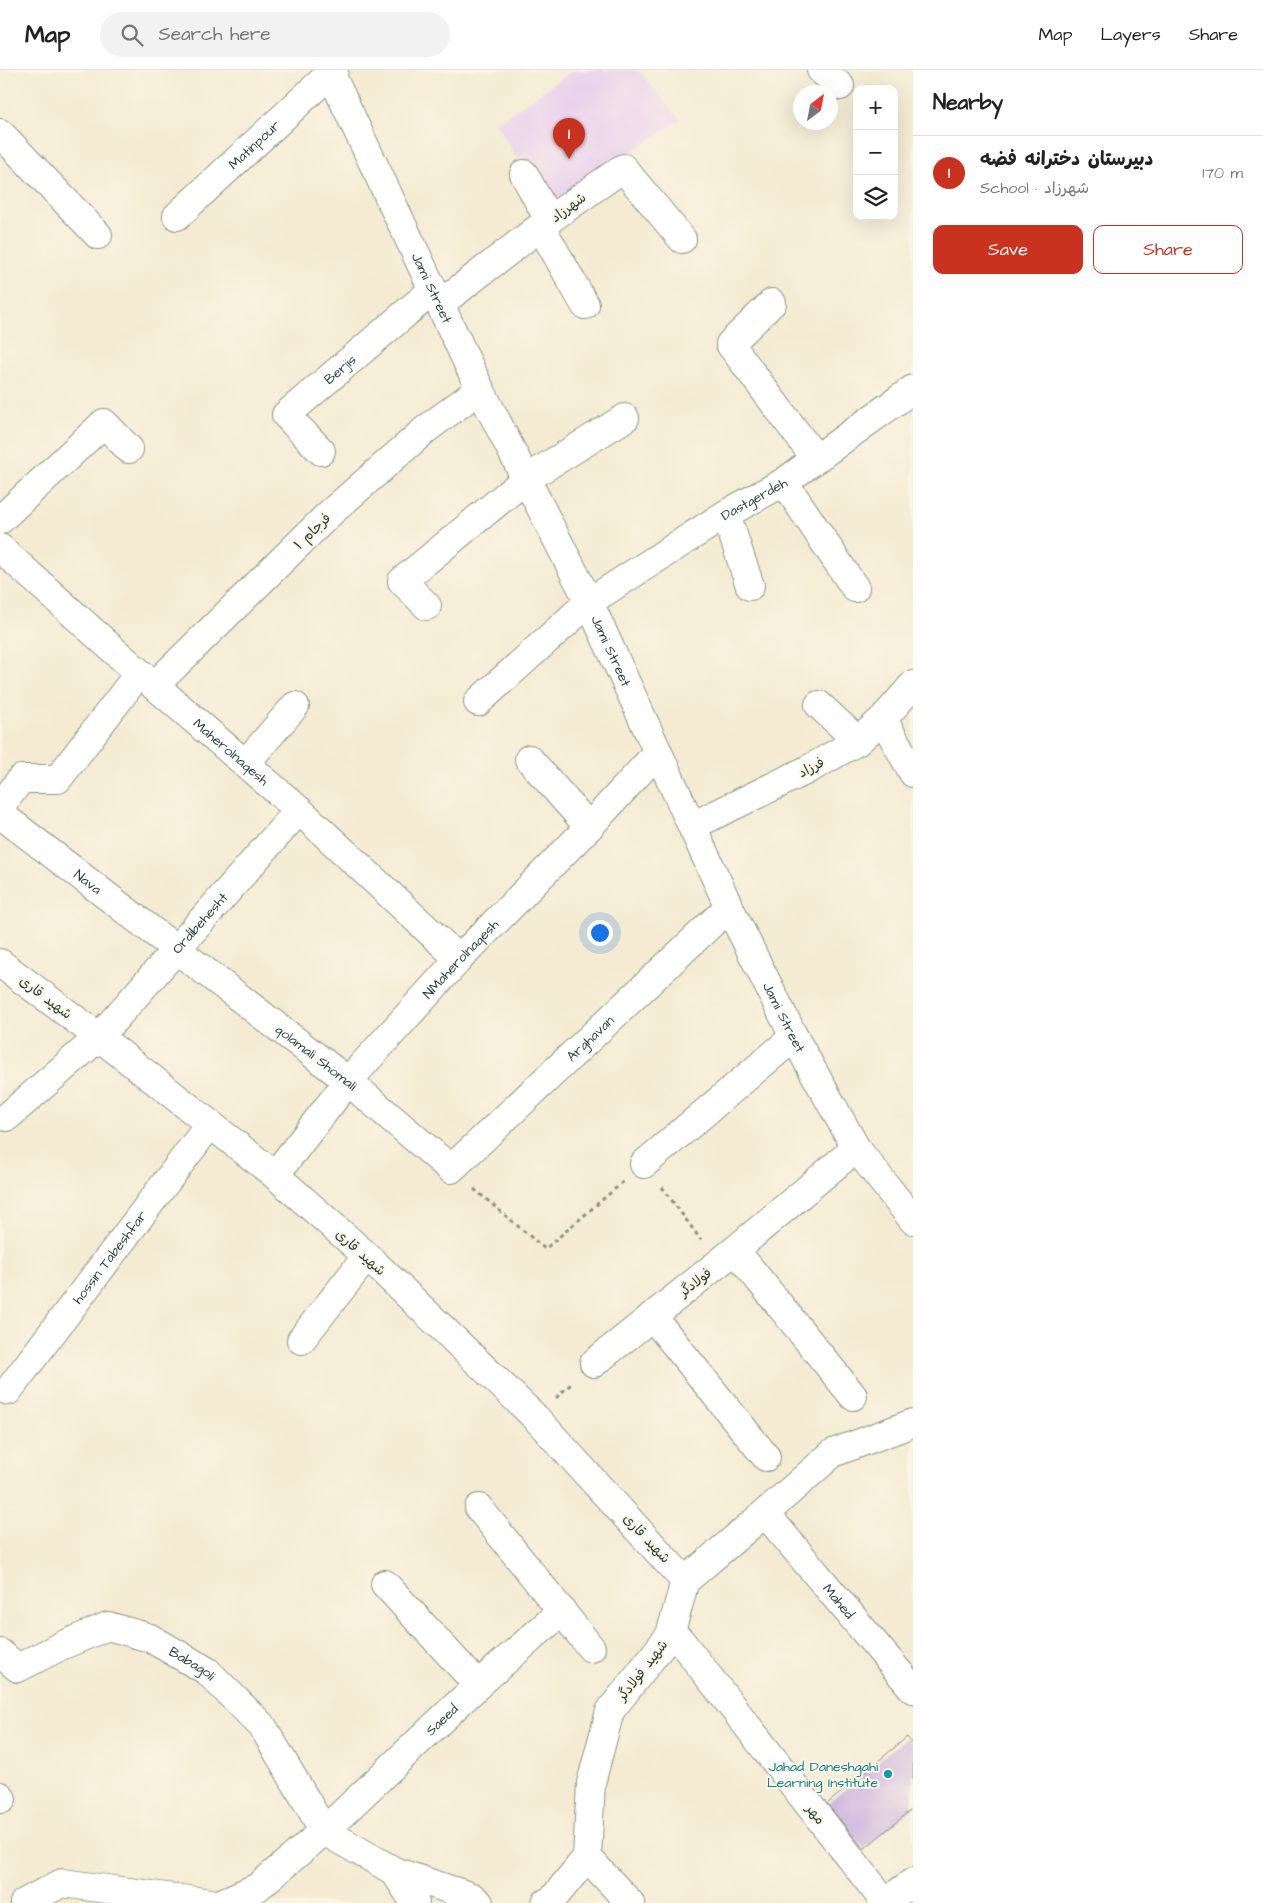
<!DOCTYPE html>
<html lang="en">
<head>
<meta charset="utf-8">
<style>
	body { margin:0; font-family:"Architects Daughter","Playpen Sans Arabic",sans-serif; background:#f2f2f2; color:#222 }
	.controls { position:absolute; right:15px; top:15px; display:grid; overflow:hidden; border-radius:10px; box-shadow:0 5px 20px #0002 }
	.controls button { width:45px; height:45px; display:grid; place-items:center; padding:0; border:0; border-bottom:1px solid #e0e0e0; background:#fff; color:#222; font:25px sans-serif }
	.compass { position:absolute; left:793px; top:15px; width:45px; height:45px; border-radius:50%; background:#fff; box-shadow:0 5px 20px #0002; rotate:32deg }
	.you { position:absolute; left:599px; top:862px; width:18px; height:18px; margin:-12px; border:4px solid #fff; border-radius:50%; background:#1a73e8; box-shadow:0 0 0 8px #1a73e833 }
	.badge { display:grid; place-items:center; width:32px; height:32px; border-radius:50%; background:#c8321e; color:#fff; font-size:16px; font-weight:700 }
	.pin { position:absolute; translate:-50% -41px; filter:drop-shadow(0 1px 2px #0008) }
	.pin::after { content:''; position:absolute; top:26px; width:18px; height:15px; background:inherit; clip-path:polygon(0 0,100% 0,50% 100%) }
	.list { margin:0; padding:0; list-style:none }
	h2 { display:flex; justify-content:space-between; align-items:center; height:65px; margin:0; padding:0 20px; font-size:21px }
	h2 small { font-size:16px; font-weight:400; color:#767676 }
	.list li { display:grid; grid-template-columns:32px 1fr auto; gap:15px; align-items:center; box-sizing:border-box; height:75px; padding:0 20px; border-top:1px solid #e0e0e0 }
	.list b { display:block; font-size:19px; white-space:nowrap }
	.list p { margin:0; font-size:16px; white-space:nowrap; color:#767676 }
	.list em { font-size:16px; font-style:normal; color:#767676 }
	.actions { display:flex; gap:10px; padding:15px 20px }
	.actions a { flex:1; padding:11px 0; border:1px solid #c8321e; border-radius:10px; text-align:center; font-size:18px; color:#c8321e }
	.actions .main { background:#c8321e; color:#fff }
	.icon { flex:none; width:28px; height:28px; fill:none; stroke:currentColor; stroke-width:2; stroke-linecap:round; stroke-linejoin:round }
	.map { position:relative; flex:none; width:913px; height:1833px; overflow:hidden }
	header { display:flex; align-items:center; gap:30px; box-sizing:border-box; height:70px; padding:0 25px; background:#fff; border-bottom:1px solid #e0e0e0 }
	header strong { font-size:24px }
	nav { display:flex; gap:28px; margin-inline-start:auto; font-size:18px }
	.search { width:350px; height:45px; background:#f2f2f2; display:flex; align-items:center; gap:12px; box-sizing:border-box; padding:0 18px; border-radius:28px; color:#767676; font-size:19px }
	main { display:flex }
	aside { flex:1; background:#fff }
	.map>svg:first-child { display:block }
	.built { fill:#e9d1ed }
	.building { fill:#ccb2e0 }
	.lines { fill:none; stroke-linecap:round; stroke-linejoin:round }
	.minor-casing { stroke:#8a9483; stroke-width:30 }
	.tertiary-casing { stroke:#8a9483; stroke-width:30 }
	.secondary-casing { stroke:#8a9483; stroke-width:30 }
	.path { stroke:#8a9483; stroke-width:3; stroke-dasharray:4 4; stroke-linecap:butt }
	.minor { stroke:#fff; stroke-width:28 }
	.tertiary { stroke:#fff; stroke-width:28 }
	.secondary { stroke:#fff; stroke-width:28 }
	.culture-dot { fill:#0f9aa8; stroke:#fcf5e5; stroke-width:2 }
	.labels { text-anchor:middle; stroke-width:4; stroke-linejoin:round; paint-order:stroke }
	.street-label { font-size:14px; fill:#1f3d34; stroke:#fcf5e5 }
	.culture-label { font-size:14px; fill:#0d838f; stroke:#fcf5e5; text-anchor:end }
</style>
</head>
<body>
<header>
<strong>Map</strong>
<div class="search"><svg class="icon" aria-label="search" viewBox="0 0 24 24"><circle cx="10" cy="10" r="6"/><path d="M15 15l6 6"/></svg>Search here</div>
<nav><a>Map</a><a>Layers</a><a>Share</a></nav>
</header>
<main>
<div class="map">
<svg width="913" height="1833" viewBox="0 0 913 1833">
	<rect width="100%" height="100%" fill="#fcf5e5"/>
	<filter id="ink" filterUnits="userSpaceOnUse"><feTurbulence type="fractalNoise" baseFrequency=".02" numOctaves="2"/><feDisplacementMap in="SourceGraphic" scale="10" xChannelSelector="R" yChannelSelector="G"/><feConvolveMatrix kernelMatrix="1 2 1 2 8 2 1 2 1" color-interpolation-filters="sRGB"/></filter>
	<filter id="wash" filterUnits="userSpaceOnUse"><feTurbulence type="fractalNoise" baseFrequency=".0096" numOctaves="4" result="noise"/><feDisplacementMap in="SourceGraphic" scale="20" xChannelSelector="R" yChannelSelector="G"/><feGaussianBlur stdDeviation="1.12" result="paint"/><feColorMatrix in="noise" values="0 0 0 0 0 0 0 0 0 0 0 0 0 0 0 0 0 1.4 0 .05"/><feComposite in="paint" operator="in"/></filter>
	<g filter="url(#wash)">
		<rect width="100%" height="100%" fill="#f4ebd2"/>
		<path class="built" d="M574 0H638L680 50 563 126 544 131 496 53Z"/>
		<g id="blocks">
			<path class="building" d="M907 1667 913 1675V1738L864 1779 827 1734Z"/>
		</g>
	</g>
	<g filter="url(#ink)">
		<use href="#blocks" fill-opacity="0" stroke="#8a9483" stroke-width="1"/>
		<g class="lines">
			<g class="minor-casing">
				<g id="minor">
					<path d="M821 0 840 16"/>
					<path d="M0 63 98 165"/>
					<path d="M524 104 549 150"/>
					<path id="s1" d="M177 146 334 0"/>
					<path d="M541 157 585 235"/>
					<path d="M772 233 730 274 816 389"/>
					<path d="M440 234 549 150 623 98 682 169"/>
					<path id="s2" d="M321 381 286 345 433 220"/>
					<path d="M784 412 855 518"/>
					<path d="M726 444 750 516"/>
					<path d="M0 450 104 353 129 379"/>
					<path id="s3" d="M0 478 119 585 299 740 459 889"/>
					<path d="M427 536 402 511 526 409 625 348"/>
					<path d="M154 616 328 445 425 360 480 319"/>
					<path id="s4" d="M478 632 589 532 726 444 784 412 913 319"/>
					<path d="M819 635 858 671"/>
					<path d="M883 649 913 703"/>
					<path d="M529 689 589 757"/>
					<path d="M245 694 295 636"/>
					<path d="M0 737 21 709H58L139 603"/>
					<path id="s5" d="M0 744 348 1011 451 1099 729 837"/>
					<path d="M692 756 809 699 858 671 883 649 913 615"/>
					<path d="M0 893 99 967 275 1105 367 1186 535 1347 685 1511"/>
					<path id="s6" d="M7 1047 99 967 299 740"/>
					<path d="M644 1094 794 967"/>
					<path id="s7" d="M275 1105 348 1011 459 889 589 757 658 682"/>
					<path d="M735 1180 853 1326"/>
					<path d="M652 1246 766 1387"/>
					<path d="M301 1270 367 1186"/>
					<path d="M594 1293 735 1180 856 1078"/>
					<path id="s8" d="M8 1321 210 1054"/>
					<path d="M479 1438 591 1578"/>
					<path id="s9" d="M765 1443 913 1619"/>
					<path d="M385 1514 478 1615"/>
					<path d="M670 1565 680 1570 885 1832"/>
					<path id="s10" d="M0 1583 18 1598 63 1575 108 1556 150 1568 207 1601 263 1657 324 1761 394 1801 472 1827 479 1833"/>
					<path d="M0 1726 2 1729"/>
					<path d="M587 1787 630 1833"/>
					<path d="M394 1801 415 1833"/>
					<path d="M24 1833 62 1813 211 1833"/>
					<path id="s11" d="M221 1833 258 1817 324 1761 478 1615 562 1541"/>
					<path d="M546 1833 552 1830 587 1787 591 1713 610 1641 670 1565 685 1511 765 1443 833 1383 913 1353"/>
				</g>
			</g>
			<g class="tertiary-casing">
				<g id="tertiary">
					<path id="s12" d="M329 0 480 319 589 532 729 837 794 967 856 1078 913 1150"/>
				</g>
			</g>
			<g class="secondary-casing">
				<path id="secondary" d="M884 1833 913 1812"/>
			</g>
			<path class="path" d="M662 1117 701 1170
				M474 1119 545 1179 623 1112
				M556 1328 573 1312"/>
			<use href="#minor" class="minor"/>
			<use href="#tertiary" class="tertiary"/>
			<use href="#secondary" class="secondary"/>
		</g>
	</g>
	<circle class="culture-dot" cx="888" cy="1704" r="5"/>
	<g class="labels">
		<g class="street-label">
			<text dy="5" stroke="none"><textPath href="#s1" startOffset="105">Matinpour</textPath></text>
			<text transform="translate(568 137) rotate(-36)" y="5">شهرزاد</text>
			<text dy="5" stroke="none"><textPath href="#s12" startOffset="241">Jami Street</textPath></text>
			<text dy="5" stroke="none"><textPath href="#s2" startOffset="121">Berjis</textPath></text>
			<text dy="5" stroke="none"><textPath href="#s4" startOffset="344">Dastgerdeh</textPath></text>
			<text transform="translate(312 461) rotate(-44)" y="5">فرجام ۱</text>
			<text dy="5" stroke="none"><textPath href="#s12" startOffset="646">Jami Street</textPath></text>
			<text dy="5" stroke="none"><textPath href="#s3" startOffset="308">Maherolnaqesh</textPath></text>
			<text transform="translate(811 697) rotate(-28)" y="5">فرزاد</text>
			<text dy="5" stroke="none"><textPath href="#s5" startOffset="111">Nava</textPath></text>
			<text dy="5" stroke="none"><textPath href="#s6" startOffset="274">Ordibehesht</textPath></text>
			<text dy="5" stroke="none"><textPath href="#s7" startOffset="285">NMaherolnaqesh</textPath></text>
			<text transform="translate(46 927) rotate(37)" y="5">شهید قاری</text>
			<text dy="5" stroke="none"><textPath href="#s12" startOffset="1051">Jami Street</textPath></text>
			<text dy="5" stroke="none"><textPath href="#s5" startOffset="765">Arghavan</textPath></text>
			<text dy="5" stroke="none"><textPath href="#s5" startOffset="399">qolamali Shomali</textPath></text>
			<text transform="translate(361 1182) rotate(42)" y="5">شهید قاری</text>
			<text dy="5" stroke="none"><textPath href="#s8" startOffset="168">hossin Tabeshfar</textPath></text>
			<text transform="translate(695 1212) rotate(-38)" y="5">فولادگر</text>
			<text transform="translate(647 1468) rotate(47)" y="5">شهید قاری</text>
			<text dy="5" stroke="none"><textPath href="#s9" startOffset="115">Mahed</textPath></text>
			<text dy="5" stroke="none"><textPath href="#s10" startOffset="216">Babagoli</textPath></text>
			<text transform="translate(642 1600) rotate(-52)" y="5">شهید فولادگر</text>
			<text dy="5" stroke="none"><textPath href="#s11" startOffset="289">Saeed</textPath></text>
			<text transform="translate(816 1744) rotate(52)" y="5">مهر</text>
		</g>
		<g class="culture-label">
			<text x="878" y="1701">Jahad Daneshgahi<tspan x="878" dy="16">Learning Institute</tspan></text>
		</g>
	</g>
</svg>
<div class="controls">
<button>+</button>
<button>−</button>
<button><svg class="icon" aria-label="layers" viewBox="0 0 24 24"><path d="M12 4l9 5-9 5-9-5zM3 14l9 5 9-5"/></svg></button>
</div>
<svg class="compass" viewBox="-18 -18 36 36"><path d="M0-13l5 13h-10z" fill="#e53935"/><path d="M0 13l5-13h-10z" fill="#767676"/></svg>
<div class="you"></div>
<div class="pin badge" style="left:569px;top:89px">1</div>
</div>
<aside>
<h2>Nearby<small></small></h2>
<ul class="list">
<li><span class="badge">1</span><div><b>دبیرستان دخترانه فضه</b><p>School · شهرزاد</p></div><em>170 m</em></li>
</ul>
<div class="actions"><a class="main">Save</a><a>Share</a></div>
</aside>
</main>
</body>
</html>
